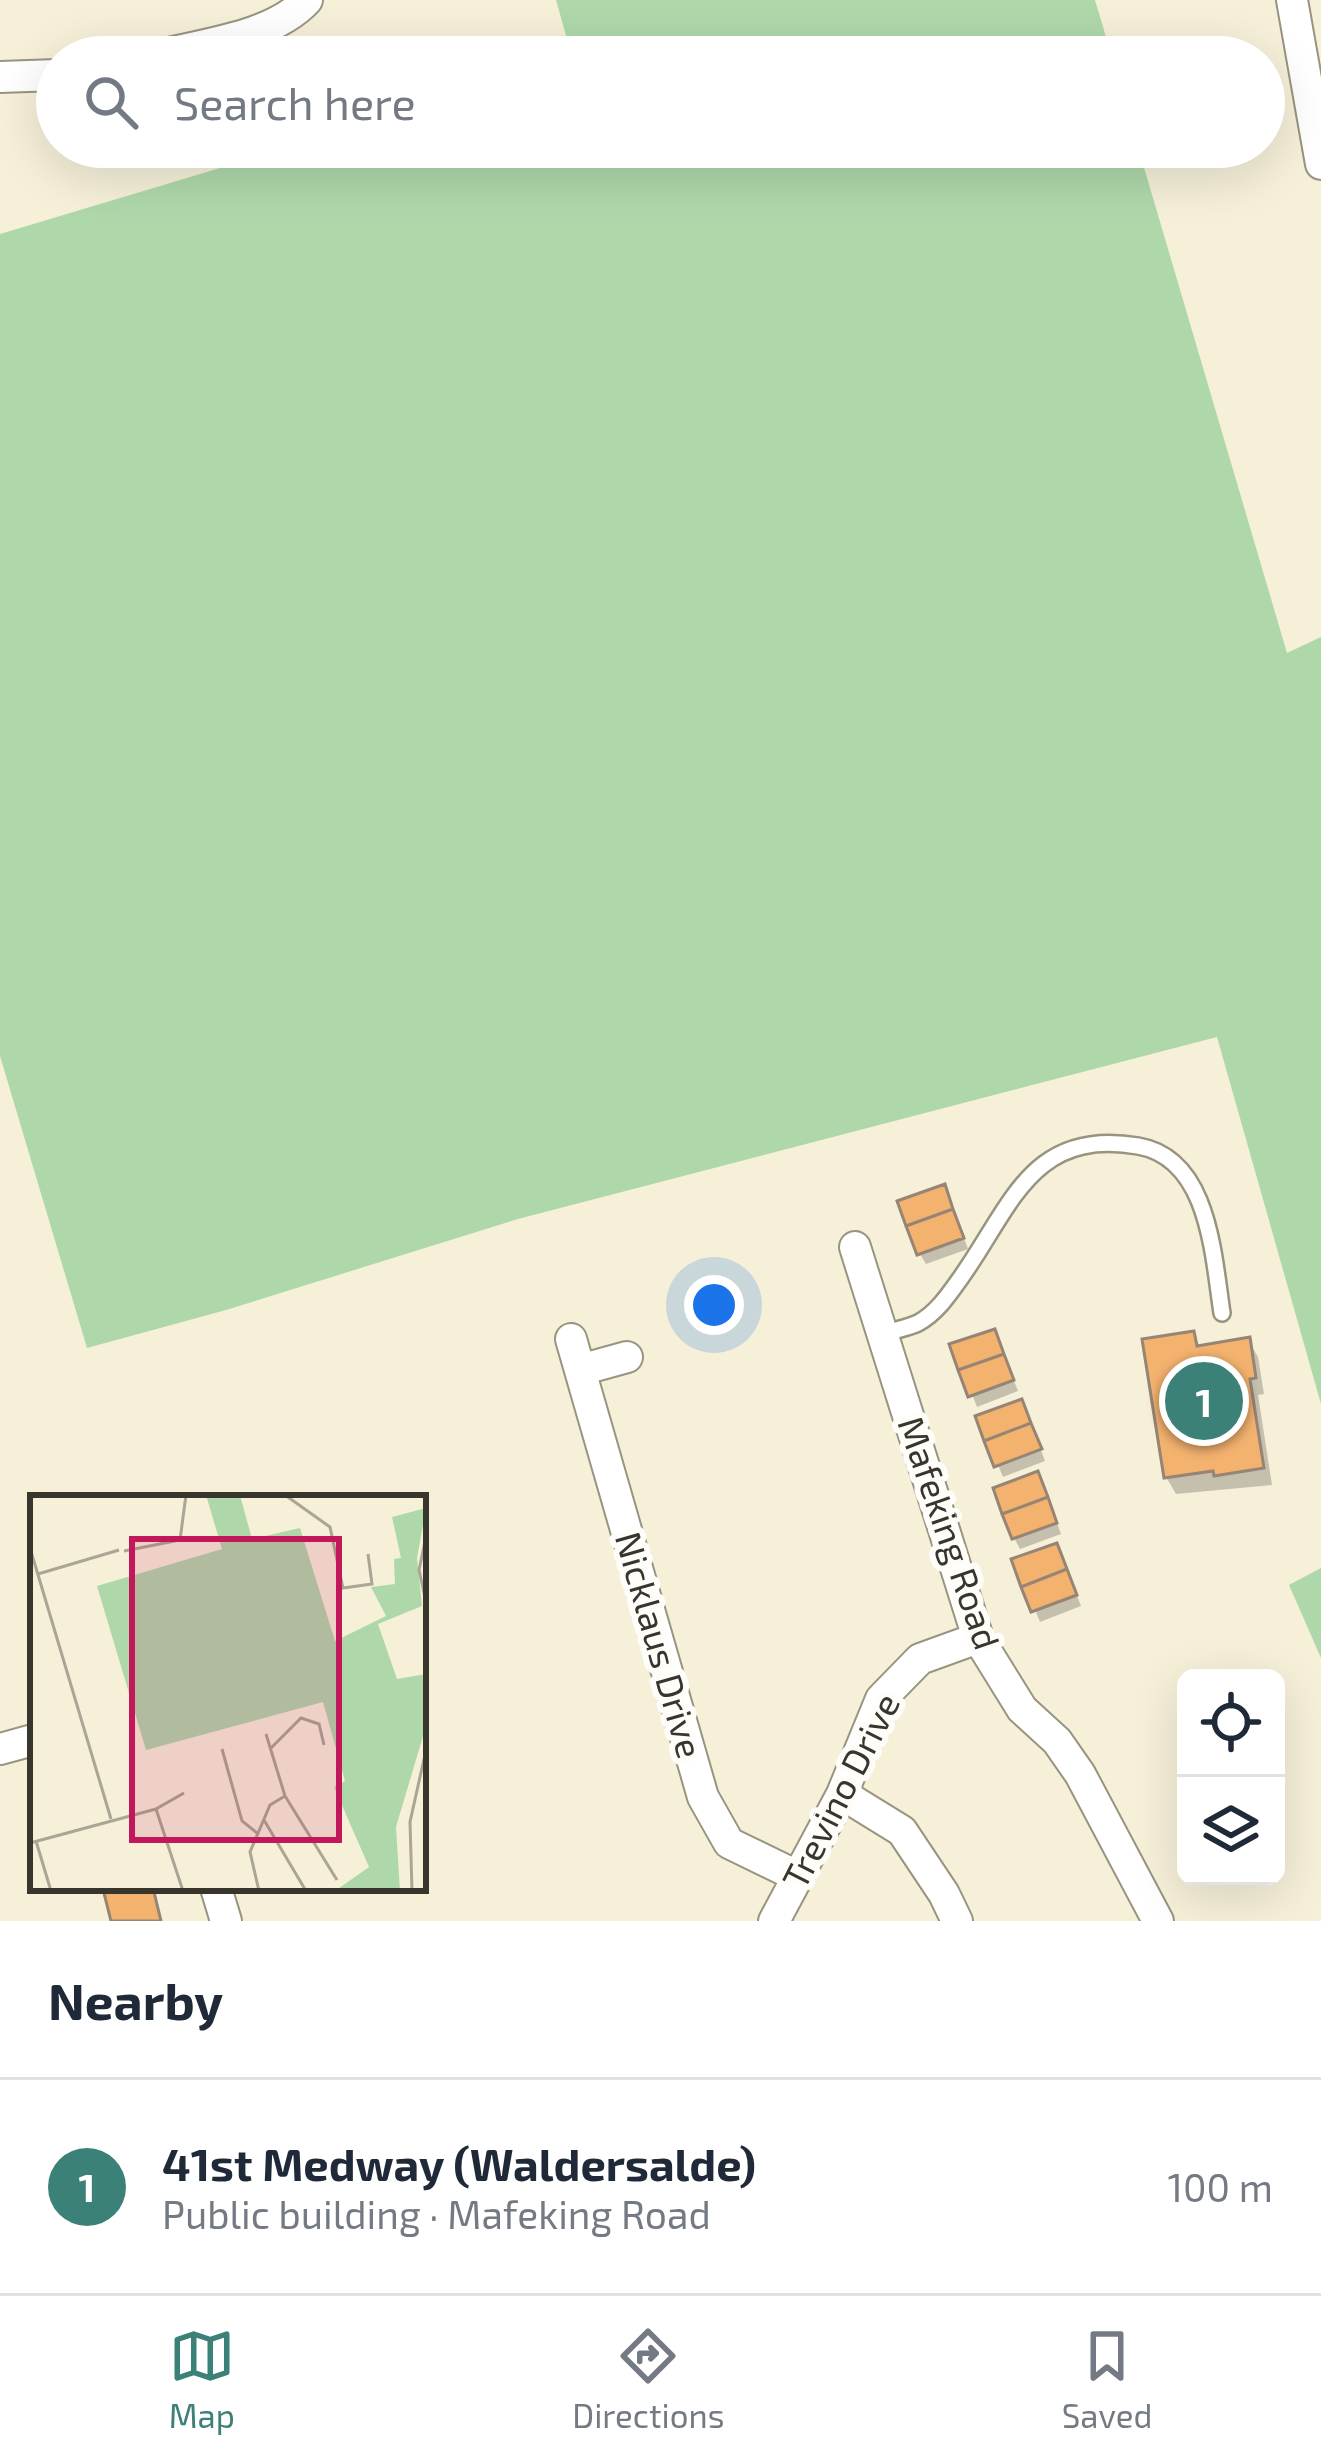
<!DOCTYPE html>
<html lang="en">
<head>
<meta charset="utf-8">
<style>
	body { margin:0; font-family:"Exo 2",sans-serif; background:#f2f2f3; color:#1f2937 }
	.controls { position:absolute; right:36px; bottom:36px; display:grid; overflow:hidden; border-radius:18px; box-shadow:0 12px 48px #0002 }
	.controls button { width:108px; height:108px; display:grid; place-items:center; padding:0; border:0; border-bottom:3px solid #e0e1e3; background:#fff; color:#1f2937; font:60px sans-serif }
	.you { position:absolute; left:714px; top:1305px; width:42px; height:42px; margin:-30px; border:9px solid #fff; border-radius:50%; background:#1a73e8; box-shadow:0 0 0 18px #1a73e833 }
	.badge { display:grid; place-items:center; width:78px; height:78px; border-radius:50%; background:#3c8177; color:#fff; font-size:39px; font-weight:700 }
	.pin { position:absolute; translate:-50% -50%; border:6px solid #fff; box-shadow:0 3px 12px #0006 }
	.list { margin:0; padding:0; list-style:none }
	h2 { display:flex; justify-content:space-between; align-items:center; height:156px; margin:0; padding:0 48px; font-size:51px }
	h2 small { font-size:39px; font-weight:400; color:#747a83 }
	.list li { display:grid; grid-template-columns:78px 1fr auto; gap:36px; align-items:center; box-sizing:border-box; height:216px; padding:0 48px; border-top:3px solid #e0e1e3 }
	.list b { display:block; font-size:45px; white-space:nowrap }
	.list p { margin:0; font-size:39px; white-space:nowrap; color:#747a83 }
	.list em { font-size:39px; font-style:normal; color:#747a83 }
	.icon { flex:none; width:66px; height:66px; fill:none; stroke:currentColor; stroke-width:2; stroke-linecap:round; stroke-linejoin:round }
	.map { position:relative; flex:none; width:1321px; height:1921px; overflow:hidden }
	.search { position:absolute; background:#fff; box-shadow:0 12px 48px #0002; left:36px; right:36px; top:36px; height:132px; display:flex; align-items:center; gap:30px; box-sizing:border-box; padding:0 42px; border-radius:66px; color:#747a83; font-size:45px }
	.sheet { height:372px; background:#fff }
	nav { display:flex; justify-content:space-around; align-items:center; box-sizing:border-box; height:168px; border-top:3px solid #e0e1e3; background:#fff; font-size:33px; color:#747a83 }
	nav a { display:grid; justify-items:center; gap:6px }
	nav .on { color:#3c8177 }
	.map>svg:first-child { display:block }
	.green { fill:#aed8aa }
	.shadow { fill:#0003 }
	.building { fill:#f4b26f; stroke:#968575; stroke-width:3 }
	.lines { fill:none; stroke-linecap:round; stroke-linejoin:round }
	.service-casing { stroke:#99947f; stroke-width:20 }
	.minor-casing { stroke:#99947f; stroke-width:34 }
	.service { stroke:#fff; stroke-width:15 }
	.minor { stroke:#fff; stroke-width:30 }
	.labels { text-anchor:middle; stroke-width:12; stroke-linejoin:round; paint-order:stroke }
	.street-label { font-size:36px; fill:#37352c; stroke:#fefdf9 }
	.inset-road { fill:none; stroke:#aaa594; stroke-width:3 }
	.view { fill:#c2185b; fill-opacity:0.15; stroke:#c2185b; stroke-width:6 }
	.inset-edge { fill:none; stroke:#37352c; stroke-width:6 }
</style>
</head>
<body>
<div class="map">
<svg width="1321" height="1921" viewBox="0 0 1321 1921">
	<rect width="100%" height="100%" fill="#f6f0d9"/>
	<path class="green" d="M556 0H1095L1112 57H572Z
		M290 147H1138L1287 653 1321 637V1404L1217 1037 518 1219 226 1310 87 1348 0 1056V234Z
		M1321 1568V1658L1289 1585Z"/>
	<path class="shadow" d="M949 1198 968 1249 926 1264 920 1254Z
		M1193 1334 1201 1348 1248 1340 1258 1357 1264 1394 1258 1395 1272 1485 1176 1494 1166 1477Z
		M999 1343 1018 1391 977 1407 953 1346Z
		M1027 1413 1045 1461 1003 1477 979 1418Z
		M1043 1485 1061 1534 1020 1549 1014 1538Z
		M1062 1557 1081 1606 1040 1622 1015 1561Z"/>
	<path class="building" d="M945 1184 953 1209 906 1226 897 1201Z
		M953 1209 964 1238 917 1255 906 1226Z
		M995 1329 1004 1354 958 1370 949 1344Z
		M1194 1331 1197 1346 1250 1337 1256 1378 1250 1379 1264 1468 1214 1476 1213 1471 1164 1478 1142 1339Z
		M1004 1354 1014 1380 968 1397 958 1370Z
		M1022 1399 1031 1423 984 1441 975 1416Z
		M1031 1423 1042 1449 994 1467 984 1441Z
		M1038 1471 1048 1497 1002 1514 993 1488Z
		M1048 1497 1057 1523 1012 1539 1002 1514Z
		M1057 1543 1067 1569 1021 1587 1011 1559Z
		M1067 1569 1077 1595 1031 1612 1021 1587Z
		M126 1888H153L161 1921H111L104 1893Z"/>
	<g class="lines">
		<g class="service-casing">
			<path id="service" d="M883 1334C894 1330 908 1328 918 1323 937 1313 950 1293 962 1276 1012 1205 1032 1128 1138 1146 1209 1158 1213 1254 1222 1313"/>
		</g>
		<g class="minor-casing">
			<path id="minor" d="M1292 0 1321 164
				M152 57C200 44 272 38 307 0
				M0 77 57 75
				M855 1247 978 1638 1022 1709 1057 1741 1080 1774 1158 1921
				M571 1339 703 1797 729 1843 797 1876
				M580 1370 627 1357
				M0 1749 33 1740
				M842 1794 902 1831 944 1894 957 1921
				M216 1888 226 1921
				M774 1921 842 1794 881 1699 920 1659 978 1638"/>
		</g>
		<use href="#service" class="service"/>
		<use href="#minor" class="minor"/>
	</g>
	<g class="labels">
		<g class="street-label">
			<text transform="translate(949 1533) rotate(71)" y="13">Mafeking Road</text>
			<text transform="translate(659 1645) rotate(74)" y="13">Nicklaus Drive</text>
			<text transform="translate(841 1791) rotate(-63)" y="13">Trevino Drive</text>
		</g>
	</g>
	<g transform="translate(30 1495)">
		<rect width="396" height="396" fill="#f6f0d9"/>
		<path d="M176 0H210L222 44 270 33 305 146 356 121 341 92 365 89 364 64 371 63 362 22 396 13 387 63 392 111 348 129 367 184 396 179V231L366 332 370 396H305L339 372 304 292 315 286 293 207 116 255 67 91 192 54Z" fill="#aed8aa"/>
		<path class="inset-road" d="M255 0 300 32 313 93 342 89 338 59M396 42 389 75 396 107M0 53 81 324M94 56 150 45 156 0M8 79 89 55M236 239 255 301 307 385M241 253 271 223 289 229 294 250M192 254 212 326 227 338M234 325 276 396M6 346 21 396M0 348 126 314M153 396 126 314 154 298M229 396 220 357 240 310 255 301M382 396 380 327 396 255"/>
		<path class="view" d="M102 44H309V345H102Z"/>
		<rect width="396" height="396" class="inset-edge"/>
	</g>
</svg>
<div class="controls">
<button><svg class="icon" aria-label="locate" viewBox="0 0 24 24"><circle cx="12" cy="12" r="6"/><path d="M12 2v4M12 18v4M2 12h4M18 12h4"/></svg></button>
<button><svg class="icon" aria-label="layers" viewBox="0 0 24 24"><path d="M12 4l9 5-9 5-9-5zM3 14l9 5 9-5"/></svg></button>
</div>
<div class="you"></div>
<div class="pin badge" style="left:1204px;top:1401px">1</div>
<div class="search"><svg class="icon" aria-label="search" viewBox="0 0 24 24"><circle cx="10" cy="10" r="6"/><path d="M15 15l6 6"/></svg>Search here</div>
</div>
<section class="sheet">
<h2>Nearby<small></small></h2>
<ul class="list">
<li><span class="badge">1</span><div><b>41st Medway (Waldersalde)</b><p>Public building · Mafeking Road</p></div><em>100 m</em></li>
</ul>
</section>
<nav>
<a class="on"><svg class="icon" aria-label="map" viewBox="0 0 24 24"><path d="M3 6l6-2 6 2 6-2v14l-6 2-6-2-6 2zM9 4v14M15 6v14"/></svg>Map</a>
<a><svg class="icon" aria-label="directions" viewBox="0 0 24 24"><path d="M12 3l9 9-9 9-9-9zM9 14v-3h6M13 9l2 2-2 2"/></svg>Directions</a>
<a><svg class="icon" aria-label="saved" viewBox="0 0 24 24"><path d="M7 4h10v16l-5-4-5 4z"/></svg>Saved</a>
</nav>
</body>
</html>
